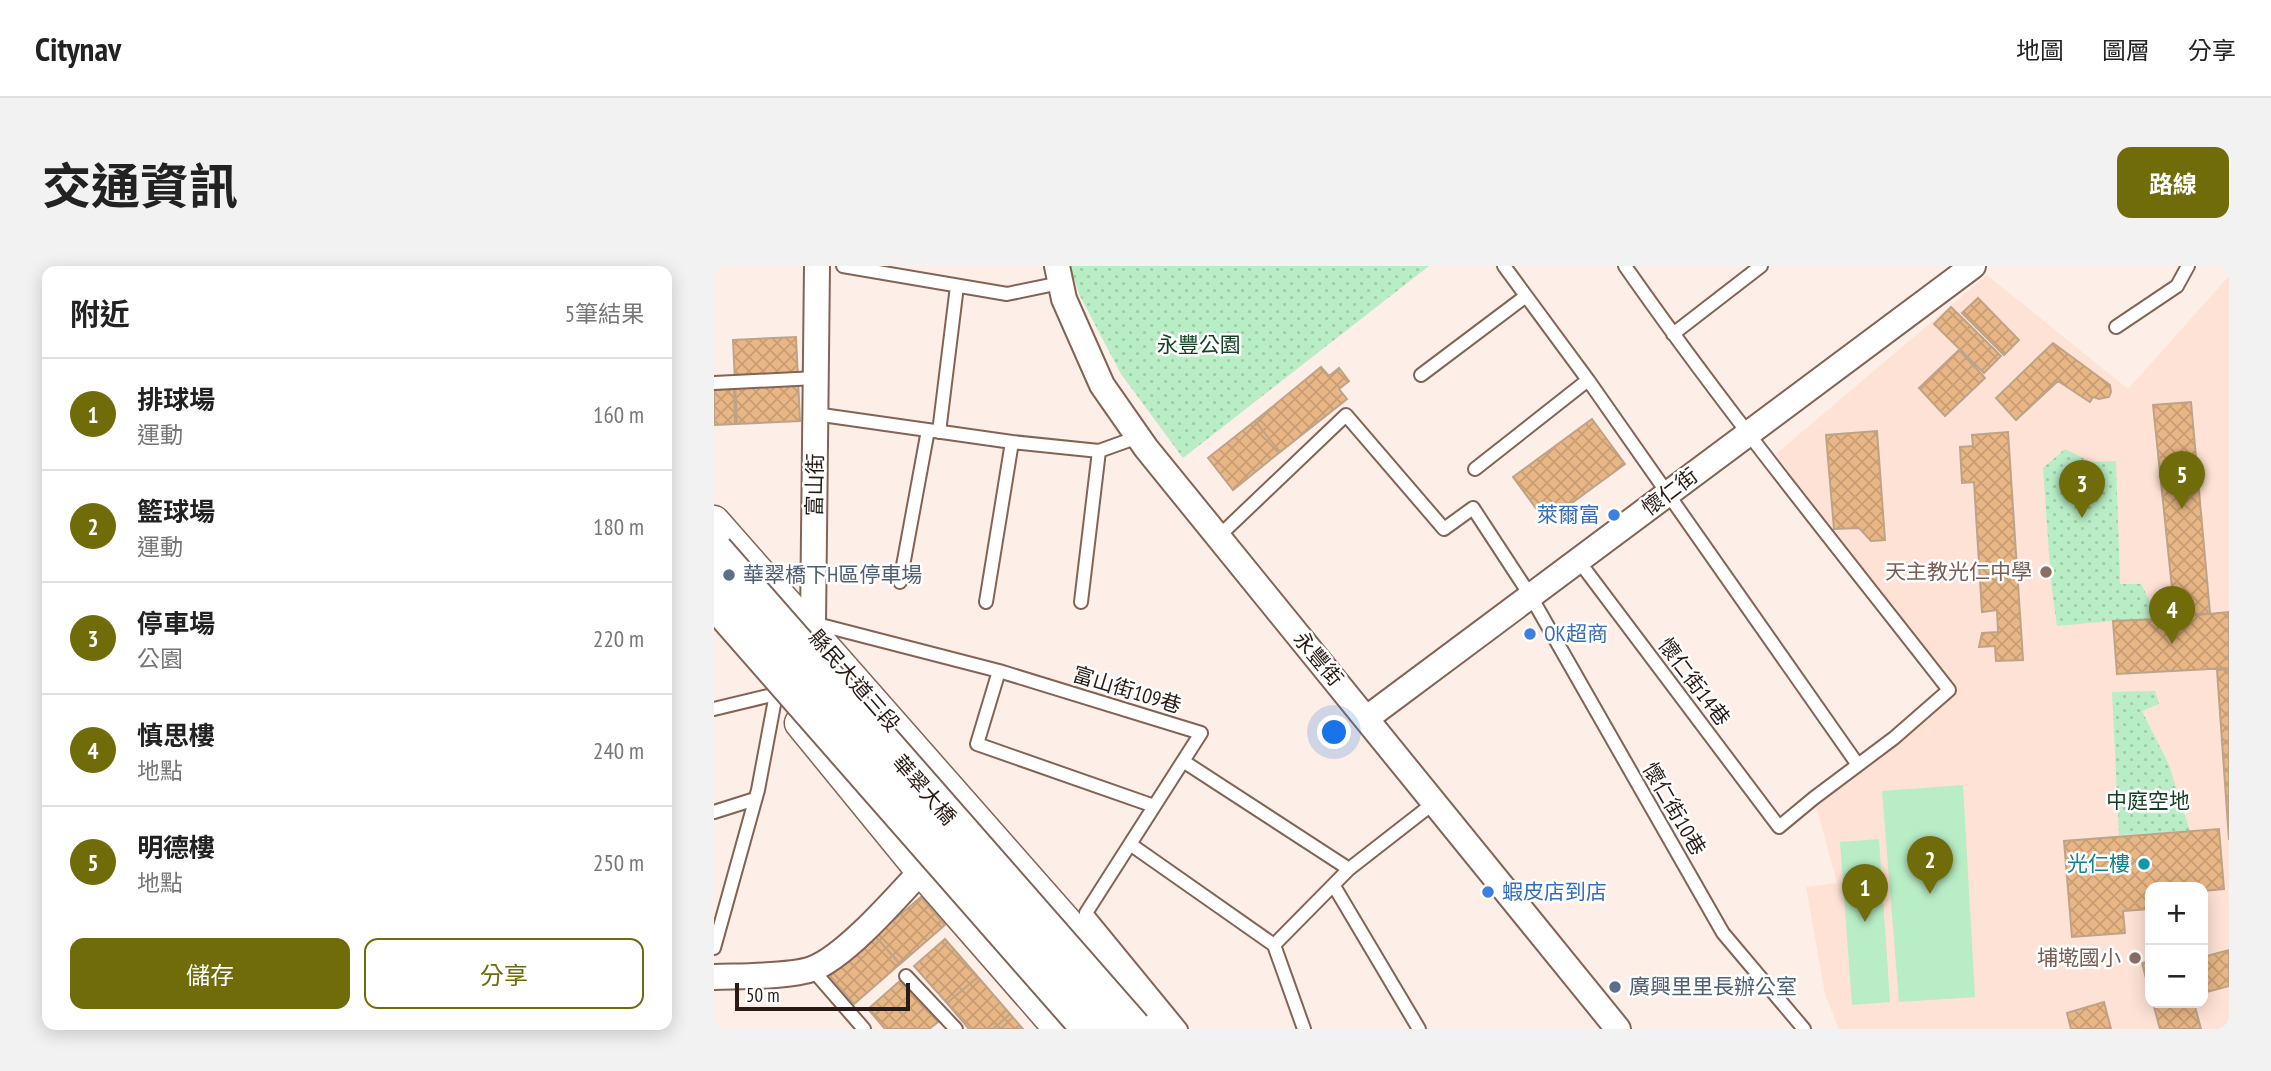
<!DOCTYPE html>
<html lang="zh-TW">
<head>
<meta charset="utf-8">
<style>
	body { margin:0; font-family:"PT Sans Narrow","Noto Sans TC",sans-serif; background:#f2f2f2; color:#222 }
	.controls { position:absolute; right:21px; bottom:21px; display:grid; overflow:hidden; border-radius:14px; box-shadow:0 4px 18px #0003 }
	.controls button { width:63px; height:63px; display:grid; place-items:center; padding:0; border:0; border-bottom:2px solid #e0e0e0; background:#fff; color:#222; font:35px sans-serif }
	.scale { position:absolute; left:21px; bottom:18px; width:175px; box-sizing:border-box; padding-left:7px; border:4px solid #281a14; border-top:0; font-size:19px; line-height:24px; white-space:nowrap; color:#281a14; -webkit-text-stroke:5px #fff; paint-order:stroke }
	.you { position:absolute; left:621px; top:467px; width:24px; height:24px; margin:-18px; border:5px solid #fff; border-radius:50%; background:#1a73e8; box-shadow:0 0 0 10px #1a73e833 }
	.badge { display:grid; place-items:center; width:46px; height:46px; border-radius:50%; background:#6f6c09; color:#fff; font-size:23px; font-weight:700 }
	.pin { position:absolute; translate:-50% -58px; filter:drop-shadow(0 2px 4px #0008) }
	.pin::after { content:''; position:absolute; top:37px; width:24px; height:21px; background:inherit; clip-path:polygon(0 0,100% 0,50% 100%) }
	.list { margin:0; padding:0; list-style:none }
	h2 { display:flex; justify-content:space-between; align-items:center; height:91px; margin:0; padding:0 28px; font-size:30px }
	h2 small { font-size:23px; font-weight:400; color:#767676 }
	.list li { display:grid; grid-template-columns:46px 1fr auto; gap:21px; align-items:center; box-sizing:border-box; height:112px; padding:0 28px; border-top:2px solid #e0e0e0 }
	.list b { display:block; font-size:26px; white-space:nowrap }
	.list p { margin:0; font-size:23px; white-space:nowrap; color:#767676 }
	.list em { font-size:23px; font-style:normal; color:#767676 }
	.actions { display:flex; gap:14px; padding:21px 28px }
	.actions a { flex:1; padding:16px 0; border:2px solid #6f6c09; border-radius:14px; text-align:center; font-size:24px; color:#6f6c09 }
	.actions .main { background:#6f6c09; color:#fff }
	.map { position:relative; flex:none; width:1515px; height:763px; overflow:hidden; border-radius:14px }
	header { display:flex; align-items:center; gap:42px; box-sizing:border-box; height:98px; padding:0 35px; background:#fff; border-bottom:2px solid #e0e0e0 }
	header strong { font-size:33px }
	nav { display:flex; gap:38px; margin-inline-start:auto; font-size:24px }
	.intro { display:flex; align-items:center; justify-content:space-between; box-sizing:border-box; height:168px; padding:0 42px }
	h1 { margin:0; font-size:49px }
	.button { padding:18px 32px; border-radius:14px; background:#6f6c09; color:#fff; font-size:24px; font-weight:700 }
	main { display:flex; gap:42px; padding:0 42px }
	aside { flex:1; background:#fff; border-radius:14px; box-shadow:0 4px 18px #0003 }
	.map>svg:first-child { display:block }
	.built { fill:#fee2d5; fill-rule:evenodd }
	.grass { fill:#b8edc6 }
	.park { fill:url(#park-dots) }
	.building { fill:url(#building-cross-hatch); stroke:#bea388; stroke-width:2 }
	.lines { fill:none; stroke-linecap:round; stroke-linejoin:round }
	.service-casing { stroke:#846354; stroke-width:16 }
	.minor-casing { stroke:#846354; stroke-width:28 }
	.tertiary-casing { stroke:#846354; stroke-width:33 }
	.service { stroke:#fff; stroke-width:12 }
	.minor { stroke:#fff; stroke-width:24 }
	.tertiary { stroke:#fff; stroke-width:30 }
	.trunk-bridge-casing { stroke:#846354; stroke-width:42; stroke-linecap:butt }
	.trunk-bridge { stroke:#fff; stroke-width:38 }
	.shop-dot { fill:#3f7fe0; stroke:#fff; stroke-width:2.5 }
	.education-dot { fill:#8d6e63; stroke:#fff; stroke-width:2.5 }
	.service-dot { fill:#5c6f8a; stroke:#fff; stroke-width:2.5 }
	.culture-dot { fill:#0f9aa8; stroke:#fff; stroke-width:2.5 }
	.labels { text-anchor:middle; stroke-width:5; stroke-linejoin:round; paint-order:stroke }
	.park-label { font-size:21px; fill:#144125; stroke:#fff }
	.street-label { font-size:21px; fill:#281a14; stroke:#fff }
	.shop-label { font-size:21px; fill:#366cbe; stroke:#fff; text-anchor:start }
	.education-label { font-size:21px; fill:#785e54; stroke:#fff; text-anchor:end }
	.service-label { font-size:21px; fill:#4e5e75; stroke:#fff; text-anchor:start }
	.culture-label { font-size:21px; fill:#0d838f; stroke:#fff; text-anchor:end }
</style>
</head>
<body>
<header>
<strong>Citynav</strong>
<nav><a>地圖</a><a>圖層</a><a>分享</a></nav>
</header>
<div class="intro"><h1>交通資訊</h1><a class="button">路線</a></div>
<main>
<aside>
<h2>附近<small>5筆結果</small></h2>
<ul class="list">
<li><span class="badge">1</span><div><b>排球場</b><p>運動</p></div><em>160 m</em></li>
<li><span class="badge">2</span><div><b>籃球場</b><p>運動</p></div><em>180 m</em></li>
<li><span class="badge">3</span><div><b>停車場</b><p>公園</p></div><em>220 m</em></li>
<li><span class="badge">4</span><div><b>慎思樓</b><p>地點</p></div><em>240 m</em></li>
<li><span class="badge">5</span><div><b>明德樓</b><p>地點</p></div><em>250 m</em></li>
</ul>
<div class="actions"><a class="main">儲存</a><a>分享</a></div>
</aside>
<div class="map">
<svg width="1515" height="763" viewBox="0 0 1515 763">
	<defs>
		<pattern id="park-dots" width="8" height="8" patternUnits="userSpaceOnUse" patternTransform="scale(1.75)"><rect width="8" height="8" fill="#b8edc6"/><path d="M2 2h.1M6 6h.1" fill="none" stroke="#9ecba9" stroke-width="1.8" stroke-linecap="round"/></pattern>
		<pattern id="building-cross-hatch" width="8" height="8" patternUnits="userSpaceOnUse" patternTransform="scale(1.75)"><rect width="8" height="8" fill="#e9b786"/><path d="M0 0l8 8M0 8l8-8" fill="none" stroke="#c89d73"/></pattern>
	</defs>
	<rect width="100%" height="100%" fill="#fdeee7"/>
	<path class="built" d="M1273 9 1414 123 1515 10V763H1123L1124 761 1111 728 1092 621 1123 617 1100 532 1238 428 1062 188ZM1436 621H1489V737H1436Z"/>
	<path class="grass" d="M1249 519 1261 731 1185 736 1168 525Z
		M1165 573 1176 736 1138 739 1126 576Z"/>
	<path class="park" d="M356 0H715L469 192 407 108 365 28Z
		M1351 183 1377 196 1402 195 1406 318H1427L1445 353 1398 355 1343 360 1337 316 1329 202Z
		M1441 425 1445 438 1428 445 1455 499 1476 565 1405 569 1398 426Z"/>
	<path class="building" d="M1264 32 1305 74 1290 89 1248 47Z
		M1237 41 1287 90 1270 107 1220 58Z
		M82 71 86 155 23 158 19 74Z
		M1339 77 1396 119 1397 126 1395 131 1385 133 1379 131 1376 136 1344 115 1302 154 1282 132Z
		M1245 84 1271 112 1231 150 1205 122Z
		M607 101 615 110 625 102 635 115 625 123 633 133 566 186 541 155Z
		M20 123 21 158 0 159V124Z
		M1477 136 1496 347 1461 351 1439 139Z
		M878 153 911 198 832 256 799 211Z
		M541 155 566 186 519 224 494 192Z
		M1163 165 1171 274 1157 275 1145 262 1120 263 1112 169Z
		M1294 166 1309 394 1282 395 1281 380 1265 381 1268 367 1284 366 1283 344 1268 346 1260 216 1248 217 1246 181 1259 180 1258 169Z
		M1515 346V402L1403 408 1399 355 1445 353Z
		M1515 403V574L1503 404Z
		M1505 563 1510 623 1489 625V621H1436V643L1409 645 1411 667 1358 671 1350 575Z
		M207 631 231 659 186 698 161 670Z
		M161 670 186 698 140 738 116 710Z
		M231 673 264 711 233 737 200 700Z
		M1515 684V720L1489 727V691Z
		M1436 695V728L1428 697Z
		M264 711 296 748 279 763H255L233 737Z
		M187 714 224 756 215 763H171L154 743Z
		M1390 736 1397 763H1357L1353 747Z
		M1439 737H1480L1487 763H1446Z
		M296 748 309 763H279Z"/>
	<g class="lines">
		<g class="service-casing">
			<path id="service" d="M129 0 293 28 346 17
				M790 0 874 114 1144 499
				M1402 61 1463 20 1474 0
				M959 68 1047 0
				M707 109 812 30
				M0 117 102 112
				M101 148 298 176 385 185 424 171
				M225 166 243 20
				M761 203 874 114
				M504 271 632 149 730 263 759 242 816 329 1009 667 1090 763
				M864 294 1065 561 1100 532 1180 472 1235 424C1126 284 1013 146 911 0
				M186 316 214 164
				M272 336 298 176
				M367 336 385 185
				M99 357 285 405 487 467 372 647 467 763
				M285 405 263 478 440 540
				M0 443 62 428 44 524 0 682
				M469 495 635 603
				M0 546 41 533
				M416 578 560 679 590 763
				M620 620 705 763
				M560 679 635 603 721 536
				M98 703 150 763
				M192 710 242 763"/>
		</g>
		<g class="minor-casing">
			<path id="minor" d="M343 0 350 33 388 119 432 182 904 763
				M94 376 98 368 99 357 103 0
				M653 452 1259 0
				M0 711C25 710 76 711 98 703 131 691 182 632 207 605"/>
		</g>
		<g class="tertiary-casing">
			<path id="tertiary" d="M0 255 447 763
				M86 457 207 605 345 763"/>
		</g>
		<use href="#service" class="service"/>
		<use href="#minor" class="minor"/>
		<use href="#tertiary" class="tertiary"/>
		<g class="trunk-bridge-casing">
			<path id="trunk-bridge" d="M0 286 418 763
				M0 332 378 763"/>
		</g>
		<use href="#trunk-bridge" class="trunk-bridge"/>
	</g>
	<g class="shop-dot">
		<circle cx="900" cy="249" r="7"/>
		<circle cx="816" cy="368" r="7"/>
		<circle cx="774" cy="626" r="7"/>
	</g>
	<g class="education-dot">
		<circle cx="1332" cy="306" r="7"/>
		<circle cx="1421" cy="692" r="7"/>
	</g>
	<g class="service-dot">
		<circle cx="15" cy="309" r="7"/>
		<circle cx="901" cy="721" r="7"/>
	</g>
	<circle class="culture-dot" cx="1430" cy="598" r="7"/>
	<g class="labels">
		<g class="park-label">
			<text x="485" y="86">永豐公園</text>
			<text x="1434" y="542">中庭空地</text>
		</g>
		<g class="street-label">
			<text transform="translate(101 219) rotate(-89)" y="7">富山街</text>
			<text transform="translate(956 226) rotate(-37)" y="7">懷仁街</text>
			<text transform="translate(604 393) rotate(50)" y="7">永豐街</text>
			<text transform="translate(140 415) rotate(49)" y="7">縣民大道三段</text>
			<text transform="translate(980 416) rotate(53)" y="7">懷仁街14巷</text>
			<text transform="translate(413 424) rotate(17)" y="7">富山街109巷</text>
			<text transform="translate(210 524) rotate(49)" y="7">華翠大橋</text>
			<text transform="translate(960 543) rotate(60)" y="7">懷仁街10巷</text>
		</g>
		<g class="shop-label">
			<text x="886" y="256" text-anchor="end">萊爾富</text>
			<text x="830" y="375">OK超商</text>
			<text x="788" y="633">蝦皮店到店</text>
		</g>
		<g class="education-label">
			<text x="1318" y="313">天主教光仁中學</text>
			<text x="1407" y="699">埔墘國小</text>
		</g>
		<g class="service-label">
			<text x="29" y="316">華翠橋下H區停車場</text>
			<text x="915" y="728">廣興里里長辦公室</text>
		</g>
		<g class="culture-label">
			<text x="1416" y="605">光仁樓</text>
		</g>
	</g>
</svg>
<div class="controls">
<button>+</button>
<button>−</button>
</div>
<div class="scale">50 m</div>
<div class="you"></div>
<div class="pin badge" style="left:1151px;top:656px">1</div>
<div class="pin badge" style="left:1216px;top:628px">2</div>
<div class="pin badge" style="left:1368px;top:252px">3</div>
<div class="pin badge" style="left:1458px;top:378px">4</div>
<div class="pin badge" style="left:1468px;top:243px">5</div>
</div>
</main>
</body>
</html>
